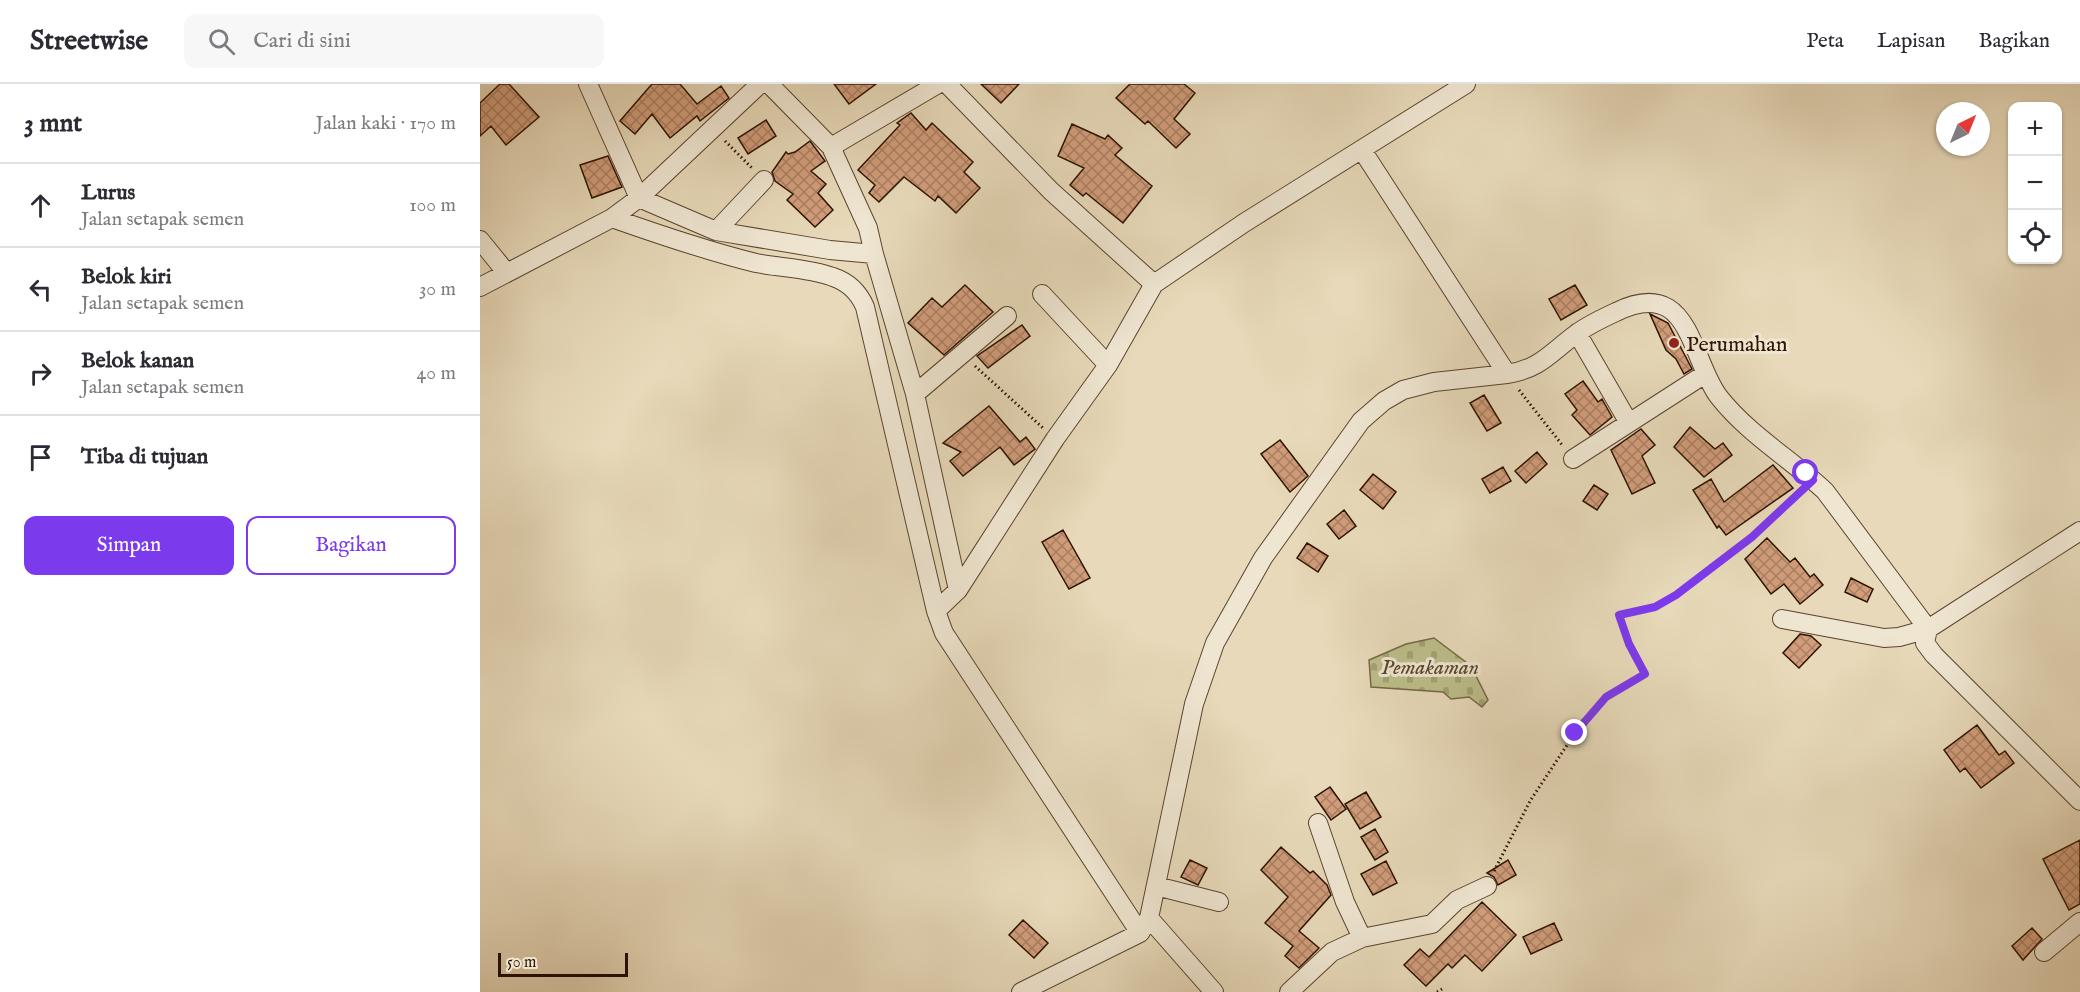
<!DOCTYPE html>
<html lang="id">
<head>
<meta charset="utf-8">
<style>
	body { margin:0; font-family:"IM FELL English",serif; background:#f7f7f7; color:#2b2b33 }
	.controls { position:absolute; right:18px; top:18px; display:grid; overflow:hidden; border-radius:12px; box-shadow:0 2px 4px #0004 }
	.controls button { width:54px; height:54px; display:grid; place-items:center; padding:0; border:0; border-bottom:2px solid #e1e1e2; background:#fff; color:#2b2b33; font:30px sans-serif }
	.compass { position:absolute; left:1456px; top:18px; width:54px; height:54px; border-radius:50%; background:#fff; box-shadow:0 2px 4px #0004; rotate:43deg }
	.scale { position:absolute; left:18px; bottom:15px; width:130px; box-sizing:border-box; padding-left:6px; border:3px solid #2e1300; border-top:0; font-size:16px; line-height:21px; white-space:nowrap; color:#2e1300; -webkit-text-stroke:4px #efe6d2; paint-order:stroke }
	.stop { position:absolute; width:18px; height:18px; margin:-14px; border:4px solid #7c3aed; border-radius:50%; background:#fff }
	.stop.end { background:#7c3aed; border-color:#fff; box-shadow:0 2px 6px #0008 }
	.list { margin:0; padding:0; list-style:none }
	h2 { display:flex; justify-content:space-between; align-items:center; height:78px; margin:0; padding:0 24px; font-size:26px }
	h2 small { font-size:20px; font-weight:400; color:#7c7c81 }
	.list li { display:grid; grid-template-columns:39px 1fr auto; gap:18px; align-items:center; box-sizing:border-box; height:84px; padding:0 24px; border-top:2px solid #e1e1e2 }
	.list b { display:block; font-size:22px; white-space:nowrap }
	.list p { margin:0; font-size:20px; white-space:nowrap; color:#7c7c81 }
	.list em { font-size:20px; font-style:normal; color:#7c7c81 }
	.actions { display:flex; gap:12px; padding:18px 24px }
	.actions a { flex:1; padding:14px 0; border:2px solid #7c3aed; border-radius:12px; text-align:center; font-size:21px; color:#7c3aed }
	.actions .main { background:#7c3aed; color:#fff }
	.icon { flex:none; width:33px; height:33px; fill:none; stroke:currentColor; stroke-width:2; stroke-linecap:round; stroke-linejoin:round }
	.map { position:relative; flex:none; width:1600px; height:908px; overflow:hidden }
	header { display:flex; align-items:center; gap:36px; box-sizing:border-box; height:84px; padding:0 30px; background:#fff; border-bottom:2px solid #e1e1e2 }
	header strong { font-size:28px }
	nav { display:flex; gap:33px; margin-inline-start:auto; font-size:21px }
	.search { width:420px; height:54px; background:#f7f7f7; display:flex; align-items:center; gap:15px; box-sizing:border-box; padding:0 21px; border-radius:12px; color:#7c7c81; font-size:22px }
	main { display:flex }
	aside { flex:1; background:#fff }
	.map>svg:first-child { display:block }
	.cemetery { fill:url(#cemetery-stones); stroke:#756846; stroke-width:1.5 }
	.building { fill:url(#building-cross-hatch); stroke:#2e1300; stroke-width:1.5 }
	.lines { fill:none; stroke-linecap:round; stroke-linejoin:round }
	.street-casing { stroke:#5c442e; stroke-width:20 }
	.path { stroke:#2e1300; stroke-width:3; stroke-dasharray:1.5 3; stroke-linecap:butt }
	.street { stroke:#efe6d2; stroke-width:18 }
	.route { stroke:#7c3aed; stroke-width:8 }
	.poi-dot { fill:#8f2418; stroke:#efe6d2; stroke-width:2 }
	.labels { text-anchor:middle; stroke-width:6; stroke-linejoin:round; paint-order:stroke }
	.poi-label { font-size:22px; fill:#2e1300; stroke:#efe6d2; text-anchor:start }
	.park-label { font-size:22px; font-style:italic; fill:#59462a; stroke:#efe6d2 }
</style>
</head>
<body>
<header>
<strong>Streetwise</strong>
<div class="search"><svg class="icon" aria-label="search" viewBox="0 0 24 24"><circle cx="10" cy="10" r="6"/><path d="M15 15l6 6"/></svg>Cari di sini</div>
<nav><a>Peta</a><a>Lapisan</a><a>Bagikan</a></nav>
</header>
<main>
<aside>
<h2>3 mnt<small>Jalan kaki · 170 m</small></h2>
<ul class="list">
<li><svg class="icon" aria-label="ahead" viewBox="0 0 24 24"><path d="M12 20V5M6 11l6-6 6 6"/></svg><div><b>Lurus</b><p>Jalan setapak semen</p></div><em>100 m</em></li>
<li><svg class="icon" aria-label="left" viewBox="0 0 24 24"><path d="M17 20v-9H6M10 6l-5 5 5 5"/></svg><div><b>Belok kiri</b><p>Jalan setapak semen</p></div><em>30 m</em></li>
<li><svg class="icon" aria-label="right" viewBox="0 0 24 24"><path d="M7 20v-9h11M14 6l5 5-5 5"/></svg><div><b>Belok kanan</b><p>Jalan setapak semen</p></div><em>40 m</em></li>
<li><svg class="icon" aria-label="arrive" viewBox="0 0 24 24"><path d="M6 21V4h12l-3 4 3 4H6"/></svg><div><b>Tiba di tujuan</b></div></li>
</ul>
<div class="actions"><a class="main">Simpan</a><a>Bagikan</a></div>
</aside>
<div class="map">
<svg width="1600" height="908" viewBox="0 0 1600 908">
	<defs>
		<pattern id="cemetery-stones" width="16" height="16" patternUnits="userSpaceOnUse" patternTransform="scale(1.5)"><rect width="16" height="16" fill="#bcbe8b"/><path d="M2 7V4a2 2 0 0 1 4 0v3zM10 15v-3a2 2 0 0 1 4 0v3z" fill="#a2a276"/></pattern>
		<pattern id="building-cross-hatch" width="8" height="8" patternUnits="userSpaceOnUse" patternTransform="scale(1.5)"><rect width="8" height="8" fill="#d19d7b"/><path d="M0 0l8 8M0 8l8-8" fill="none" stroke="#aa7f62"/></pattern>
	</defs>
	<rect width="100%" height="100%" fill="#e7d9b9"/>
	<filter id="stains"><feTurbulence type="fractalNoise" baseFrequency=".00333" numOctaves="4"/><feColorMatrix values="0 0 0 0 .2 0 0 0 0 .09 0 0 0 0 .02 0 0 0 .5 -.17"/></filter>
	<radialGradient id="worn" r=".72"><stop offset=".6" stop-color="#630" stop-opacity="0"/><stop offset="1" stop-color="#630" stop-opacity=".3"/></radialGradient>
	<path class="cemetery" d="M954 554 991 582 1008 616 1002 623 989 613 971 615 963 608 891 603 889 576 926 560Z"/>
	<path class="building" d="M20 0H29L59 33 26 61 11 42 0 52V19Z
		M172 0H200L217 20 241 2 249 14 220 37 217 32 190 54 172 30 155 50 140 37Z
		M354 0H396L369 20Z
		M501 0H539L521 19Z
		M650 0H704L715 9 694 35 710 50 696 64 668 37 665 40 636 14Z
		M431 29 446 46 452 39 493 78 484 88 500 104 476 129 458 112 455 117 424 93 399 118 389 109 395 101 378 86 420 41 417 39Z
		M286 36 296 52 268 70 258 54Z
		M592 40 625 55 628 51 642 64 635 71 672 102 643 139 606 109 603 112 590 101 604 84 578 72Z
		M330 57 345 77 331 87 346 100 338 109 353 126 335 143 307 116 313 110 295 97 292 88 306 68 308 70 315 68Z
		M128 72 142 103 112 114 100 81Z
		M485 201 513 228 464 271 428 239 452 214 462 223Z
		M1095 201 1107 221 1081 236 1069 215Z
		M1170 230 1188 239 1212 285 1204 290 1196 275 1186 266Z
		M542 241 550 252 508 284 497 272Z
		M1103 297 1118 318 1122 315 1132 333 1110 351 1092 331 1097 326 1085 310Z
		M1004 311 1021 339 1007 347 990 319Z
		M509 322 540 358 546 353 555 365 534 381 520 363 483 392 470 377 481 368 463 359Z
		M1210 343 1235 365 1243 359 1252 371 1224 393 1194 363Z
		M1161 345 1175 361 1162 372 1175 399 1152 410 1131 366Z
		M800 356 828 392 810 408 781 370Z
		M1057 368 1067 380 1046 399 1035 387Z
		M1293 381 1313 404 1246 451 1239 442 1237 444 1213 406 1231 395 1244 418Z
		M1023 383 1031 397 1010 409 1002 395Z
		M893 390 916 408 903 425 880 406Z
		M1114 401 1128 410 1117 426 1103 417Z
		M864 426 876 442 859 455 847 440Z
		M583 446 610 494 589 505 562 458Z
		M1287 454 1310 478 1315 474 1330 493 1334 490 1343 501 1320 520 1304 500 1291 510 1265 475Z
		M827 459 848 472 838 488 817 474Z
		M1371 494 1393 505 1387 518 1365 508Z
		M1320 550 1331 552 1341 561 1319 584 1303 569Z
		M1497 641 1519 671 1525 667 1534 679 1501 704 1485 684 1480 688 1464 666Z
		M850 703 866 725 851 736 835 713Z
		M886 708 901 733 880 745 865 720Z
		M895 745 908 768 895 776 881 753Z
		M1600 756V820L1589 826 1563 775Z
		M801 763 830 789 833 787 847 801 851 811 819 847 839 864 819 884 805 872 813 862 785 839 808 813 781 786Z
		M710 776 727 784 718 801 701 793Z
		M1028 776 1036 791 1018 801 1014 793 1007 789Z
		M906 777 917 799 893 811 881 790Z
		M1002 818 1036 851 1002 887 985 871 972 884 968 880 946 902 924 881 940 865 949 873Z
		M543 836 568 859 554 874 529 851Z
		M1074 839 1082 856 1051 870 1043 853Z
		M1552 844 1562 855 1543 876 1532 862Z"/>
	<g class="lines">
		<g class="street-casing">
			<path id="street" d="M280 0 159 114 236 147 350 166 394 170 435 310 478 506
				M289 0 351 63 458 0
				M467 0 571 107 674 200
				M351 63 388 144 394 170
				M132 134C180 151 227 167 276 179 301 184 329 184 353 193 368 198 379 209 385 223L456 527 464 549 660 849
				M236 147 284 96
				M0 156 26 188
				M0 203 132 134 159 114 108 0
				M562 210 628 281
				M1097 249 1149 339
				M1027 290C1060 285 1070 269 1096 250 1108 241 1123 234 1136 228 1152 220 1171 214 1188 224 1213 239 1220 289 1239 313 1269 351 1311 375 1345 407L1448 545
				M435 310 527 232
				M1093 375 1225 290
				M456 527 478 506 575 355 628 281 674 200 764 139 986 0
				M1302 535 1404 554 1419 553 1448 545 1600 447
				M1448 545 1445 559 1454 571 1600 717
				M838 739 865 818 882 854
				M676 802 739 818
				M669 834 734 908
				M1564 868 1600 838
				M541 908 660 849 669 834 714 620 735 559 783 474 881 337 904 317 923 306 954 298 1027 290 882 66
				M809 908 852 868 882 854 952 840 977 816 1007 802"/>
		</g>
		<path class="path" d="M245 57 272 84
			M495 282 563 344
			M1039 306 1083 362
			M1014 787 1050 717 1095 649 1127 613 1165 590 1149 560 1139 530 1175 523 1196 511 1272 453 1321 408
			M957 908 962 905"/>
		<use href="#street" class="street"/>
	</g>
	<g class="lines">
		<path class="route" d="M1095 649 1126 613 1165 590 1149 560 1139 531 1175 523 1196 511 1272 453 1333 396 1326 389"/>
	</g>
	<circle class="poi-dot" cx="1194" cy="259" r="6"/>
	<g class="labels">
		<g class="poi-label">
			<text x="1206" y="267">Perumahan</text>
		</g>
		<g class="park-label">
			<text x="950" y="590">Pemakaman</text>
		</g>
	</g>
	<rect width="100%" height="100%" filter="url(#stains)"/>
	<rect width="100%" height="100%" fill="url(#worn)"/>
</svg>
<div class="controls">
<button>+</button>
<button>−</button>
<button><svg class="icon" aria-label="locate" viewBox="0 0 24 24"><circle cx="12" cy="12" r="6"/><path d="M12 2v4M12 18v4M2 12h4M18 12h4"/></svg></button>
</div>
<svg class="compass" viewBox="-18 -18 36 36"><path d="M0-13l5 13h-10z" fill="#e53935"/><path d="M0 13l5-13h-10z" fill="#7c7c81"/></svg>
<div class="scale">50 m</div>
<div class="stop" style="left:1326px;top:389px"></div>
<div class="stop end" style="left:1095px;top:649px"></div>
</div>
</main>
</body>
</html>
